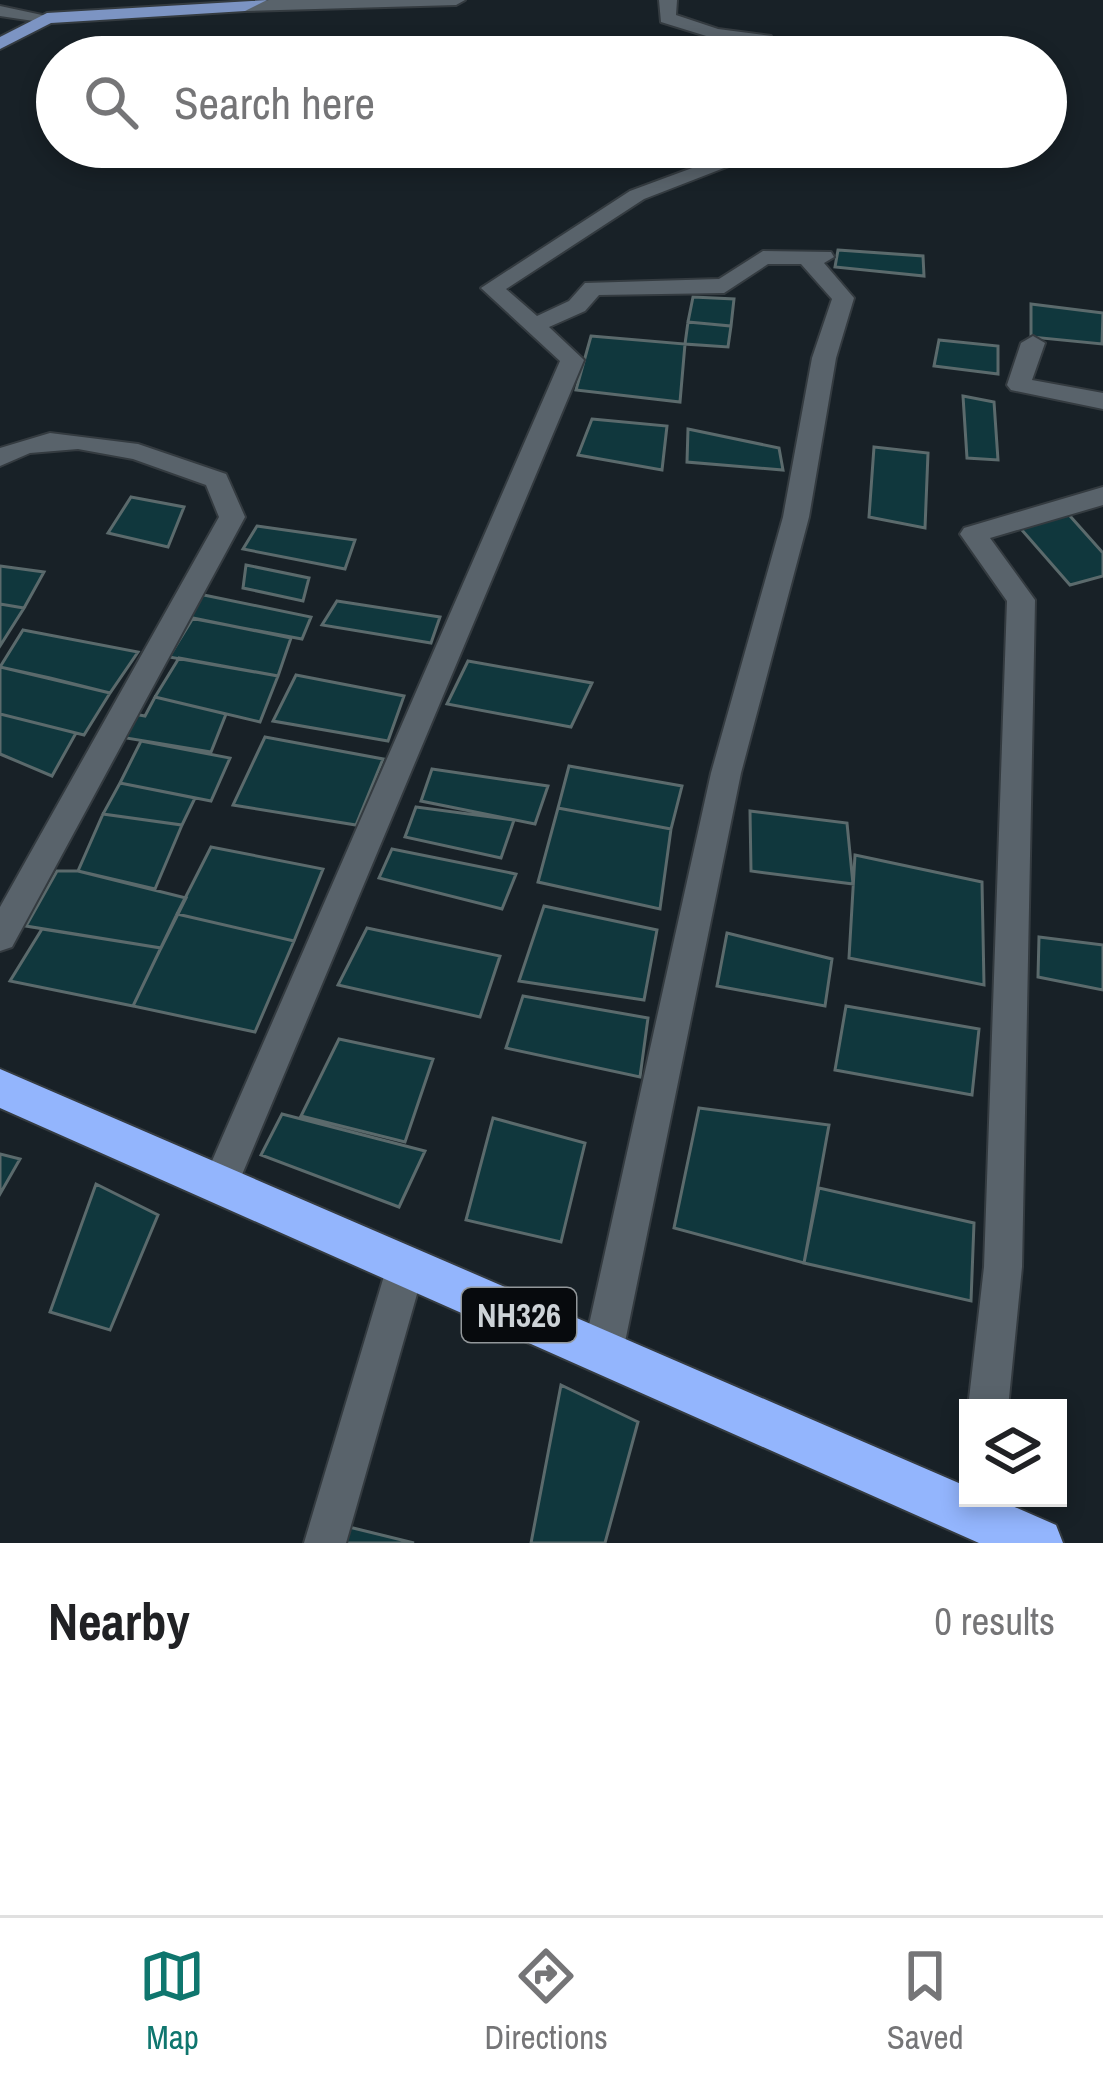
<!DOCTYPE html>
<html lang="en">
<head>
<meta charset="utf-8">
<style>
	body { margin:0; font-family:"Archivo Narrow",sans-serif; background:#f6f6f6; color:#202124 }
	.controls { position:absolute; right:36px; bottom:36px; display:grid; overflow:hidden; border-radius:0px; box-shadow:0 6px 18px #0003 }
	.controls button { width:108px; height:108px; display:grid; place-items:center; padding:0; border:0; border-bottom:3px solid #e0e0e0; background:#fff; color:#202124; font:60px sans-serif }
	.list { margin:0; padding:0; list-style:none }
	h2 { display:flex; justify-content:space-between; align-items:center; height:156px; margin:0; padding:0 48px; font-size:51px }
	h2 small { font-size:39px; font-weight:400; color:#757577 }
	.icon { flex:none; width:66px; height:66px; fill:none; stroke:currentColor; stroke-width:2; stroke-linecap:round; stroke-linejoin:round }
	.map { position:relative; flex:none; width:1103px; height:1543px; overflow:hidden }
	.search { position:absolute; background:#fff; box-shadow:0 6px 18px #0003; left:36px; right:36px; top:36px; height:132px; display:flex; align-items:center; gap:30px; box-sizing:border-box; padding:0 42px; border-radius:66px; color:#757577; font-size:45px }
	.sheet { height:372px; background:#fff }
	nav { display:flex; justify-content:space-around; align-items:center; box-sizing:border-box; height:168px; border-top:3px solid #e0e0e0; background:#fff; font-size:33px; color:#757577 }
	nav a { display:grid; justify-items:center; gap:6px }
	nav .on { color:#0f766e }
	.map>svg:first-child { display:block }
	.building { fill:#10373d; stroke:#5b6a6c; stroke-width:3 }
	.lines { fill:none; stroke-linecap:round; stroke-linejoin:round }
	.minor-casing { stroke:#343b40; stroke-width:4 }
	.major-casing { stroke:#343b40; stroke-width:4 }
	.highway-casing { stroke:#343b40; stroke-width:4 }
	.minor { fill:#59636b; fill-rule:evenodd }
	.major { fill:#7c94c3; fill-rule:evenodd }
	.highway { fill:#93b5fd; fill-rule:evenodd }
	.labels { text-anchor:middle; stroke-width:12; stroke-linejoin:round; paint-order:stroke }
	.shield { fill:#070a0d; stroke:#92979a; stroke-width:3 }
	.shield-label { font-size:33px; font-weight:bold; fill:#cdd3d7 }
</style>
</head>
<body>
<div class="map">
<svg width="1103" height="1543" viewBox="0 0 1103 1543">
	<rect width="100%" height="100%" fill="#182127"/>
	<path class="building" d="M838 250 923 256 924 276 835 267Z
		M693 297 734 299 731 326 688 322Z
		M1031 304 1103 313 1102 344 1031 337Z
		M688 322 731 326 728 347 685 344Z
		M591 336 685 344 680 402 576 390Z
		M939 340 998 346V374L934 366Z
		M963 396 994 402 998 460 967 458Z
		M592 419 667 426 662 470 578 455Z
		M688 429 779 448 783 470 687 462Z
		M874 447 928 453 925 528 869 517Z
		M131 497 184 507 168 547 108 533Z
		M1062 507 1103 553V576L1070 585 1014 521Z
		M257 526 355 540 345 569 243 549Z
		M246 565 309 578 303 601 243 588Z
		M0 566 44 572 24 608 0 604Z
		M199 594 311 617 302 639 184 617Z
		M337 601 440 617 431 643 322 625Z
		M0 604 24 608 0 646Z
		M193 618 291 638 278 676 169 657Z
		M23 630 138 652 110 693 0 667Z
		M179 658 278 676 260 722 155 697Z
		M468 661 592 683 571 727 447 704Z
		M0 667 50 678 110 693 84 735 0 714Z
		M296 675 404 696 388 741 273 721Z
		M155 697 226 714 211 752 120 737 134 714 145 716Z
		M0 714 76 733 52 776 0 754Z
		M265 737 383 759 356 825 233 805Z
		M141 741 230 758 211 801 120 783Z
		M569 766 682 786 671 829 558 808Z
		M432 769 548 786 535 824 421 801Z
		M120 783 195 798 182 825 103 814Z
		M416 807 514 820 501 858 405 837Z
		M558 808 671 829 660 909 538 882Z
		M750 811 847 823 853 884 751 871Z
		M103 814 182 825 155 889 78 871Z
		M211 847 323 869 294 941 177 914Z
		M392 849 516 874 502 909 379 878Z
		M855 855 982 882 984 985 849 958Z
		M57 871H78L186 898 161 948 26 926Z
		M544 906 657 930 644 1000 519 981Z
		M177 914 294 941 255 1032 133 1006Z
		M367 928 500 956 480 1017 338 985Z
		M42 929 161 948 133 1006 10 981Z
		M727 933 832 959 825 1006 717 986Z
		M1039 937 1103 945V990L1038 977Z
		M523 996 648 1018 640 1077 506 1048Z
		M846 1006 979 1029 972 1095 835 1070Z
		M339 1039 433 1059 405 1142 301 1116Z
		M699 1108 829 1125 804 1263 674 1228Z
		M282 1114 425 1151 399 1207 261 1155Z
		M493 1118 585 1143 561 1242 466 1220Z
		M0 1154 20 1159 0 1194Z
		M96 1184 158 1215 110 1330 50 1312Z
		M819 1188 974 1223 971 1301 804 1263Z
		M561 1385 638 1422 605 1543H531Z
		M349 1527 414 1543H344Z"/>
	<g class="lines">
		<g class="minor-casing">
			<path id="minor" d="M465 0 456 5 245 11 236 6 269 0Z
				M659 0H677L676 15 718 29 771 36 775 57H757L756 44 716 39 661 22Z
				M0 6 56 18 47 23 0 16Z
				M749 147H778L644 199 506 289 537 316 569 301 585 283 719 279 763 251 831 252 834 257 824 263 854 298 836 358 809 517 741 773 623 1352 617 1366 603 1372 589 1366 583 1352 711 773 783 517 812 358 832 299 801 264H768L724 293 599 295 585 311 549 327 584 360 233 1196 220 1202 207 1196 202 1184 560 361 481 288 630 191Z
				M1033 336 1045 343 1032 380 1103 393V409L1011 390 1007 385 1021 343Z
				M50 433 138 444 226 474 245 517 12 947 0 951V907L219 517 206 485 133 459 78 449 30 453 0 466V448Z
				M1103 487V505L990 538 1035 600 1022 1267 1008 1408H968L984 1267 1007 601 960 534 964 528Z
				M406 1247 419 1253 425 1266 346 1543H304L387 1266 393 1253Z"/>
		</g>
		<g class="major-casing">
			<path id="major" d="M267 0 245 11 51 23 0 49V37L47 13Z"/>
		</g>
		<g class="highway-casing">
			<path id="highway" d="M0 1069 968 1487V1498H994L1056 1525 1063 1543H979L0 1108Z"/>
		</g>
		<use href="#minor" class="minor"/>
		<use href="#major" class="major"/>
		<use href="#highway" class="highway"/>
	</g>
	<g class="labels">
		<rect class="shield" x="462" y="1288" width="114" height="54" rx="9"/>
		<g class="shield-label">
			<text x="519" y="1327">NH326</text>
		</g>
	</g>
</svg>
<div class="controls">
<button><svg class="icon" aria-label="layers" viewBox="0 0 24 24"><path d="M12 4l9 5-9 5-9-5zM3 14l9 5 9-5"/></svg></button>
</div>
<div class="search"><svg class="icon" aria-label="search" viewBox="0 0 24 24"><circle cx="10" cy="10" r="6"/><path d="M15 15l6 6"/></svg>Search here</div>
</div>
<section class="sheet">
<h2>Nearby<small>0 results</small></h2>
<ul class="list">
</ul>
</section>
<nav>
<a class="on"><svg class="icon" aria-label="map" viewBox="0 0 24 24"><path d="M3 6l6-2 6 2 6-2v14l-6 2-6-2-6 2zM9 4v14M15 6v14"/></svg>Map</a>
<a><svg class="icon" aria-label="directions" viewBox="0 0 24 24"><path d="M12 3l9 9-9 9-9-9zM9 14v-3h6M13 9l2 2-2 2"/></svg>Directions</a>
<a><svg class="icon" aria-label="saved" viewBox="0 0 24 24"><path d="M7 4h10v16l-5-4-5 4z"/></svg>Saved</a>
</nav>
</body>
</html>
